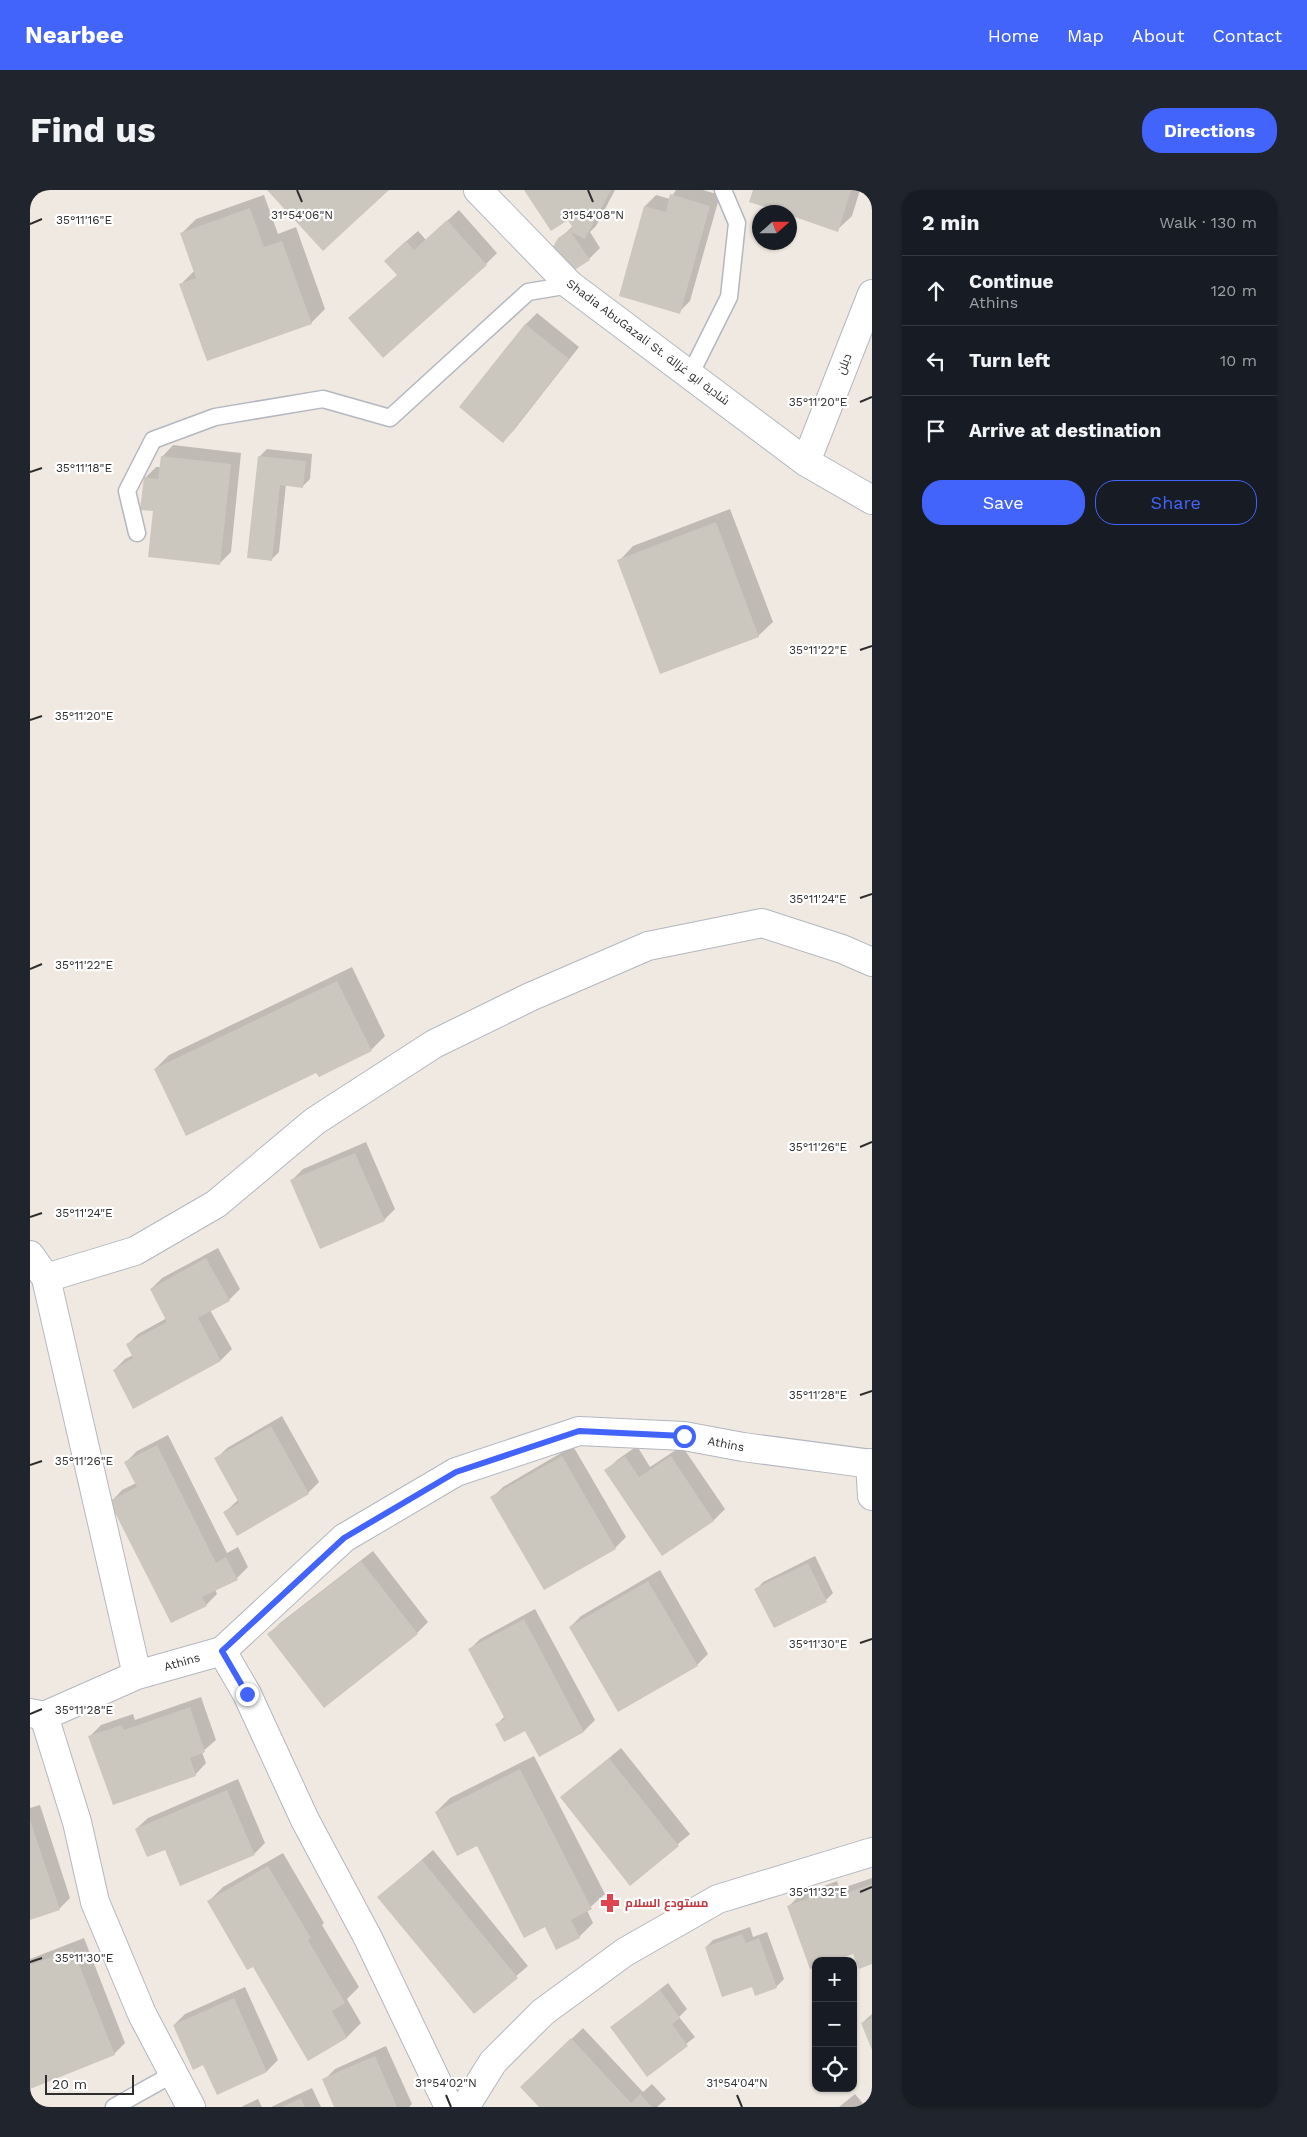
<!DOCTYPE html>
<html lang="en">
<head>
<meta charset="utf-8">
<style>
	body { margin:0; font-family:"Work Sans",Cairo,sans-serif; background:#20242c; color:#f1f3f6 }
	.controls { position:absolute; right:15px; bottom:15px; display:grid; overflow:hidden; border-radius:10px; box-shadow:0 1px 4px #0004 }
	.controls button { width:45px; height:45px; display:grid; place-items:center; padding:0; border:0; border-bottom:1px solid #363941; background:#171b24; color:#f1f3f6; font:25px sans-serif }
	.compass { position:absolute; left:722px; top:15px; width:45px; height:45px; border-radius:50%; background:#171b24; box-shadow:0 1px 4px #0004; rotate:69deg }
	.scale { position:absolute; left:15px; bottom:12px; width:89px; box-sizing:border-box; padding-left:5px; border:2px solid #2e2e2e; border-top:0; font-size:14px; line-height:18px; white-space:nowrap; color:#2e2e2e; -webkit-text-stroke:4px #fff; paint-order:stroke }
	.stop { position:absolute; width:15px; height:15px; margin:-11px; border:4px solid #4264fb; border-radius:50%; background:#fff }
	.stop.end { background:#4264fb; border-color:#fff; box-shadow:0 1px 5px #0008 }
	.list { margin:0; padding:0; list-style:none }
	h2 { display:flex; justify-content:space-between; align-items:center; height:65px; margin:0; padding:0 20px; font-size:21px }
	h2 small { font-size:16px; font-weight:400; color:#9ea1a6 }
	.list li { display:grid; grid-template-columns:32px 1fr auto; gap:15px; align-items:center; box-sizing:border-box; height:70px; padding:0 20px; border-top:1px solid #363941 }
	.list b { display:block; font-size:19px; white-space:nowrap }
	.list p { margin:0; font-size:16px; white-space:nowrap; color:#9ea1a6 }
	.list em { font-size:16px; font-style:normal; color:#9ea1a6 }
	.actions { display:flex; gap:10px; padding:15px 20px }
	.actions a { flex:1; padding:11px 0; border:1px solid #4264fb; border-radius:20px; text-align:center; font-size:18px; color:#4264fb }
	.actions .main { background:#4264fb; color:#fff }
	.icon { flex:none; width:28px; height:28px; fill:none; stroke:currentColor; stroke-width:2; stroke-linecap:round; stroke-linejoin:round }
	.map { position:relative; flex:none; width:842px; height:1917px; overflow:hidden; border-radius:20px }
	header { display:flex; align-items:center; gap:30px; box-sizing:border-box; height:70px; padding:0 25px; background:#4264fb; color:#fff }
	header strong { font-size:24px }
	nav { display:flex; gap:28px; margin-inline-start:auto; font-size:18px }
	.intro { display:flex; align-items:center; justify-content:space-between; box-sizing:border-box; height:120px; padding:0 30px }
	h1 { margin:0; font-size:35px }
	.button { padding:12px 22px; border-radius:20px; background:#4264fb; color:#fff; font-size:18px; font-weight:700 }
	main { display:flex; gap:30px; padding:0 30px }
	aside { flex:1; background:#171b24; border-radius:20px; box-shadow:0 1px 4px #0004 }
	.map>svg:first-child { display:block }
	.shadow { fill:#0003 }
	.building { fill:#cbc7bf }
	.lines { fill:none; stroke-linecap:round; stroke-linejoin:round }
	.lane-casing { stroke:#b4b7c1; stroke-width:19 }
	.street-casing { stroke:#b4b7c1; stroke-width:30 }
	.lane { stroke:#fff; stroke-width:16 }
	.street { stroke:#fff; stroke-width:28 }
	.route { stroke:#4264fb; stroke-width:6 }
	.ticks { fill:none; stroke:#2e2e2e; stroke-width:2 }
	.labels { text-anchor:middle; stroke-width:4.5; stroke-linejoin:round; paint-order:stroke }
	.street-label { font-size:12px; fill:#2e2e2e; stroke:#fff }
	.health-label { font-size:12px; font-weight:bold; fill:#be3a42; stroke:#fff; text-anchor:start }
	.ticks-label { font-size:12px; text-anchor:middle; fill:#2e2e2e; stroke:#fff; stroke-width:4.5; stroke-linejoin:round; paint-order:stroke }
</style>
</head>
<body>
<header>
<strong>Nearbee</strong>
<nav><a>Home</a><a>Map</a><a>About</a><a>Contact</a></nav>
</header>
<div class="intro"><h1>Find us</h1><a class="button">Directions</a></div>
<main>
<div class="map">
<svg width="842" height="1917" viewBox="0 0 842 1917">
	<rect width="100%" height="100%" fill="#efe9e1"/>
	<path class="shadow" d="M495 0H585L566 36 560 42 570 58 559 69 529 49 543 36 538 29Z
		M646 0H673L690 5 660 111 649 122 615 16 626 5 640 9Z
		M725 0H830L822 26 807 40 721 11Z
		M234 5 248 44 266 37 295 119 281 133 151 94 165 80 152 43 166 29Z
		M429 20 467 63 456 74 368 85 366 60 388 41 396 50Z
		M507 123 549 157 484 240 473 251 431 217 496 134Z
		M143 255 211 263 201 362 190 373 124 320 115 288 126 277H131L132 267Z
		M237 259 282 264 280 289 272 297 256 294 249 362 241 370 230 266Z
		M700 319 743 432 728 446 589 371 603 356Z
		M322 777 355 846 341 860 287 881 125 879 139 865Z
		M336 952 365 1019 354 1030 262 990 273 979Z
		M188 1058 210 1099 199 1110 180 1120 202 1159 191 1170 84 1180 95 1169 103 1165 97 1155 108 1144 137 1128 121 1099 132 1088Z
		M252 1226 289 1292 278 1303 195 1322 209 1309 186 1269 197 1258Z
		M138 1245 197 1363 208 1357 218 1377 207 1388 185 1399 187 1404 176 1415 81 1312 92 1300 106 1293 96 1272 107 1261Z
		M543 1256 596 1347 585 1358 462 1308 473 1297Z
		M607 1256 620 1277 652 1256 695 1319 684 1330 633 1364 576 1281 587 1270Z
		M343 1361 398 1432 387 1443 295 1516 239 1444 250 1433Z
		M785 1366 803 1403 796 1410 726 1400 733 1392Z
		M630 1380 678 1464 667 1475 540 1437 551 1426Z
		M505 1419 565 1530 554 1541 510 1565 496 1539 466 1535 475 1526 439 1460 450 1449Z
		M171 1507 186 1550 172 1562 176 1573 165 1585 60 1546 71 1535 103 1524 105 1530Z
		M591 1558 660 1644 600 1694 531 1608Z
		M504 1566 575 1704 557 1720 563 1733 549 1747 448 1654 406 1622 420 1608Z
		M208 1589 235 1653 224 1664 135 1658 106 1639 118 1628Z
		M10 1615 40 1708 29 1719 0 1729V1618Z
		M403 1660 498 1776 444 1822 349 1707Z
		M253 1663 294 1733 292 1735 329 1797 317 1809 331 1833 317 1847 278 1870 223 1775 179 1711 193 1697Z
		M842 1688V1773L759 1716 770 1705 807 1691 810 1699Z
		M720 1737 723 1747 737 1742 754 1789 746 1797 676 1757 683 1750Z
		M54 1748 95 1853 84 1864 0 1897V1769Z
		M638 1793 657 1819 649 1827 665 1847 617 1885 582 1837Z
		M215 1797 248 1870 237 1881 174 1874 144 1835 155 1824Z
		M842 1824V1857L832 1833Z
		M553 1838 613 1902 622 1894 636 1909 627 1917H511L503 1886Z
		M356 1856 382 1914 379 1917H305L294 1890 305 1879Z
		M282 1898 291 1917H241Z
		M825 1904 836 1917H809Z
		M228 1909 232 1917H212L213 1916Z"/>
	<path class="building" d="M237 0H359L293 61Z
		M494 0H581L555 49 541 42 560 70 540 83 523 57 528 48 543 38 538 30 521 41Z
		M723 0H821L808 42 759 25V22H751L719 12Z
		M640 4 680 16 650 124 589 106 614 16 636 22Z
		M220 18 234 57 252 51 282 134 177 171 149 94 166 88 150 43Z
		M417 30 457 75 353 168 318 128 367 85 354 71 376 51 384 60Z
		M495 134 539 169 473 253 429 217Z
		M131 266 201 274 190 375 118 367 123 321 110 320 114 287 128 289Z
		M228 266 276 271 273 298 250 295 242 371 217 368Z
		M686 332 729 447 630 484 587 370Z
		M307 791 342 861 289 887 286 883 156 946 124 879Z
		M325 963 355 1031 290 1059 260 990Z
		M176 1068 200 1111 168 1128 191 1171 103 1219 83 1180 103 1168 96 1154 137 1132 120 1099Z
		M241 1236 279 1304 207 1346 193 1322 209 1313 184 1268Z
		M127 1255 186 1373 196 1367 208 1390 172 1407 177 1416 141 1433 79 1311 107 1297 94 1272Z
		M532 1266 586 1359 514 1400 460 1307Z
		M595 1266 609 1287 641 1266 684 1331 632 1366 574 1280Z
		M331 1371 388 1444 294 1518 237 1444Z
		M778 1373 797 1412 744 1438 724 1399Z
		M618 1391 668 1476 588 1522 539 1437Z
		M494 1429 554 1542 509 1567 495 1541 474 1552 465 1534 475 1529 438 1459Z
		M160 1517 175 1562 160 1568 166 1586 83 1615 58 1546 92 1535 94 1540Z
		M579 1568 649 1656 600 1696 530 1607Z
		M490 1579 562 1719 541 1730 550 1748 526 1760 515 1737 494 1748 447 1656 427 1666 405 1622Z
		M197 1600 225 1665 150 1696 135 1660 117 1667 105 1639Z
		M0 1630 30 1720 0 1730Z
		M392 1670 488 1788 444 1824 347 1707Z
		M238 1676 281 1748 278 1750 315 1813 302 1821 317 1848 278 1871 223 1777 217 1780 177 1711Z
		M842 1694V1774L829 1779 823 1764 803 1771H786V1777L780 1779 757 1716 796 1702 799 1709Z
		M712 1744 716 1753 729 1748 747 1798 725 1806 722 1797 692 1807 675 1757Z
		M43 1759 85 1865 0 1899V1775Z
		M630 1800 650 1828 642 1834 658 1856 617 1887 580 1837Z
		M204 1808 237 1882 187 1905 173 1875 163 1880 143 1835Z
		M842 1828V1860L831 1833Z
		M541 1848 601 1913 610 1904 622 1917H509L490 1897Z
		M345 1866 367 1917H304L292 1889Z
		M271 1908 275 1917H252Z"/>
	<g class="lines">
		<g class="lane-casing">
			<path id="lane" d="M660 185 699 107 707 33 693 0
				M107 343 97 301 123 250 185 227 293 209 360 228 498 102 540 95
				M84 1917 143 1884"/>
		</g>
		<g class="street-casing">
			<path id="street" d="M448 0 540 95 776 272 842 310
				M776 272 842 104
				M0 1065 16 1088
				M840 1273 842 1306
				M192 1461 217 1504 275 1630 338 1748 419 1917
				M107 1485 16 1088 105 1061 186 1014 285 931 404 854 500 807 618 756 732 733 812 759 842 772
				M0 1523 14 1526 107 1485 192 1461 314 1348 426 1282 549 1241 654 1246 713 1257 842 1274
				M14 1526 47 1632 65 1712 112 1824 161 1917
				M435 1917 463 1872 513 1822 595 1762 688 1709 842 1662"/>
		</g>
		<use href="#lane" class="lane"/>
		<use href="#street" class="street"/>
	</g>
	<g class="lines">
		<path class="route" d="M217 1504 192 1461 314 1348 426 1282 549 1241 654 1246"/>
	</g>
	<path class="ticks" d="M267 0 272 12M558 0 563 12M0 34 12 29M830 212 842 207M0 282 12 278M830 460 842 456M0 530 12 526M830 708 842 704M0 779 12 774M830 957 842 952M0 1027 12 1023M830 1205 842 1201M0 1275 12 1271M830 1453 842 1449M0 1524 12 1519M830 1702 842 1697M0 1772 12 1768M416 1905 421 1917M707 1905 712 1917"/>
	<defs>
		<g id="pharmacy-bare" transform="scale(1.5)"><path d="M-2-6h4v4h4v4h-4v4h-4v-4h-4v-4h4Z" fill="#e0444e" stroke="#fff" stroke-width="2.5" paint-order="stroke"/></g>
	</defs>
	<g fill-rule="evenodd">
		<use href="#pharmacy-bare" x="580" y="1713"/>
	</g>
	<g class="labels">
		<g class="street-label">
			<text transform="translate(618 152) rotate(37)" y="4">Shadia AbuGazali St. شادية ابو غزالة</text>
			<text transform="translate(814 174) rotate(-69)" y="4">دبلن</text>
			<text transform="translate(696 1254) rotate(11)" y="4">Athins</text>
			<text transform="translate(152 1472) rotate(-16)" y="4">Athins</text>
		</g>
		<g class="health-label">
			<text x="595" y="1717">مستودع السلام</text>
		</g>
	</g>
	<g class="ticks-label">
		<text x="272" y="29">31°54'06"N</text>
		<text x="563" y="29">31°54'08"N</text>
		<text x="54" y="34">35°11'16"E</text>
		<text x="788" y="216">35°11'20"E</text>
		<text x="54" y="282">35°11'18"E</text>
		<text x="788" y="464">35°11'22"E</text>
		<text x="54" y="530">35°11'20"E</text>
		<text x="788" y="713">35°11'24"E</text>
		<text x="54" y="779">35°11'22"E</text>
		<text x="788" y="961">35°11'26"E</text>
		<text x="54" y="1027">35°11'24"E</text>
		<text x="788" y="1209">35°11'28"E</text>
		<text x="54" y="1275">35°11'26"E</text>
		<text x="788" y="1458">35°11'30"E</text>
		<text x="54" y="1524">35°11'28"E</text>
		<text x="788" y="1706">35°11'32"E</text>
		<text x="54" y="1772">35°11'30"E</text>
		<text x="416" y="1897">31°54'02"N</text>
		<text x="707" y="1897">31°54'04"N</text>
	</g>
</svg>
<div class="controls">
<button>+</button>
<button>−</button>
<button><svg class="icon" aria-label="locate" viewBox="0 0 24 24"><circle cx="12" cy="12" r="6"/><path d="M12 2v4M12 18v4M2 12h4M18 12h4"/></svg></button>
</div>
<svg class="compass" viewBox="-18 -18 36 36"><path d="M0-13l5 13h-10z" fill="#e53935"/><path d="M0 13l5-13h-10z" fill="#9ea1a6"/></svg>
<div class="scale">20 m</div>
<div class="stop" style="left:654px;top:1246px"></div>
<div class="stop end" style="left:217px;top:1504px"></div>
</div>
<aside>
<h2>2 min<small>Walk · 130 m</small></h2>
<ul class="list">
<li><svg class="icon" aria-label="ahead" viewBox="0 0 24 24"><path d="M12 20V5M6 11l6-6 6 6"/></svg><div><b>Continue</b><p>Athins</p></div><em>120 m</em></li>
<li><svg class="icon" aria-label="left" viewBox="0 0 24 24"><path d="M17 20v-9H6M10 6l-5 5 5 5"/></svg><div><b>Turn left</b></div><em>10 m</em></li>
<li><svg class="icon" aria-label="arrive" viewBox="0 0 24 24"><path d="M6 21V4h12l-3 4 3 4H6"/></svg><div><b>Arrive at destination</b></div></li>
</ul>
<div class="actions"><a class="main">Save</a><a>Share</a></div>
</aside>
</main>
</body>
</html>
